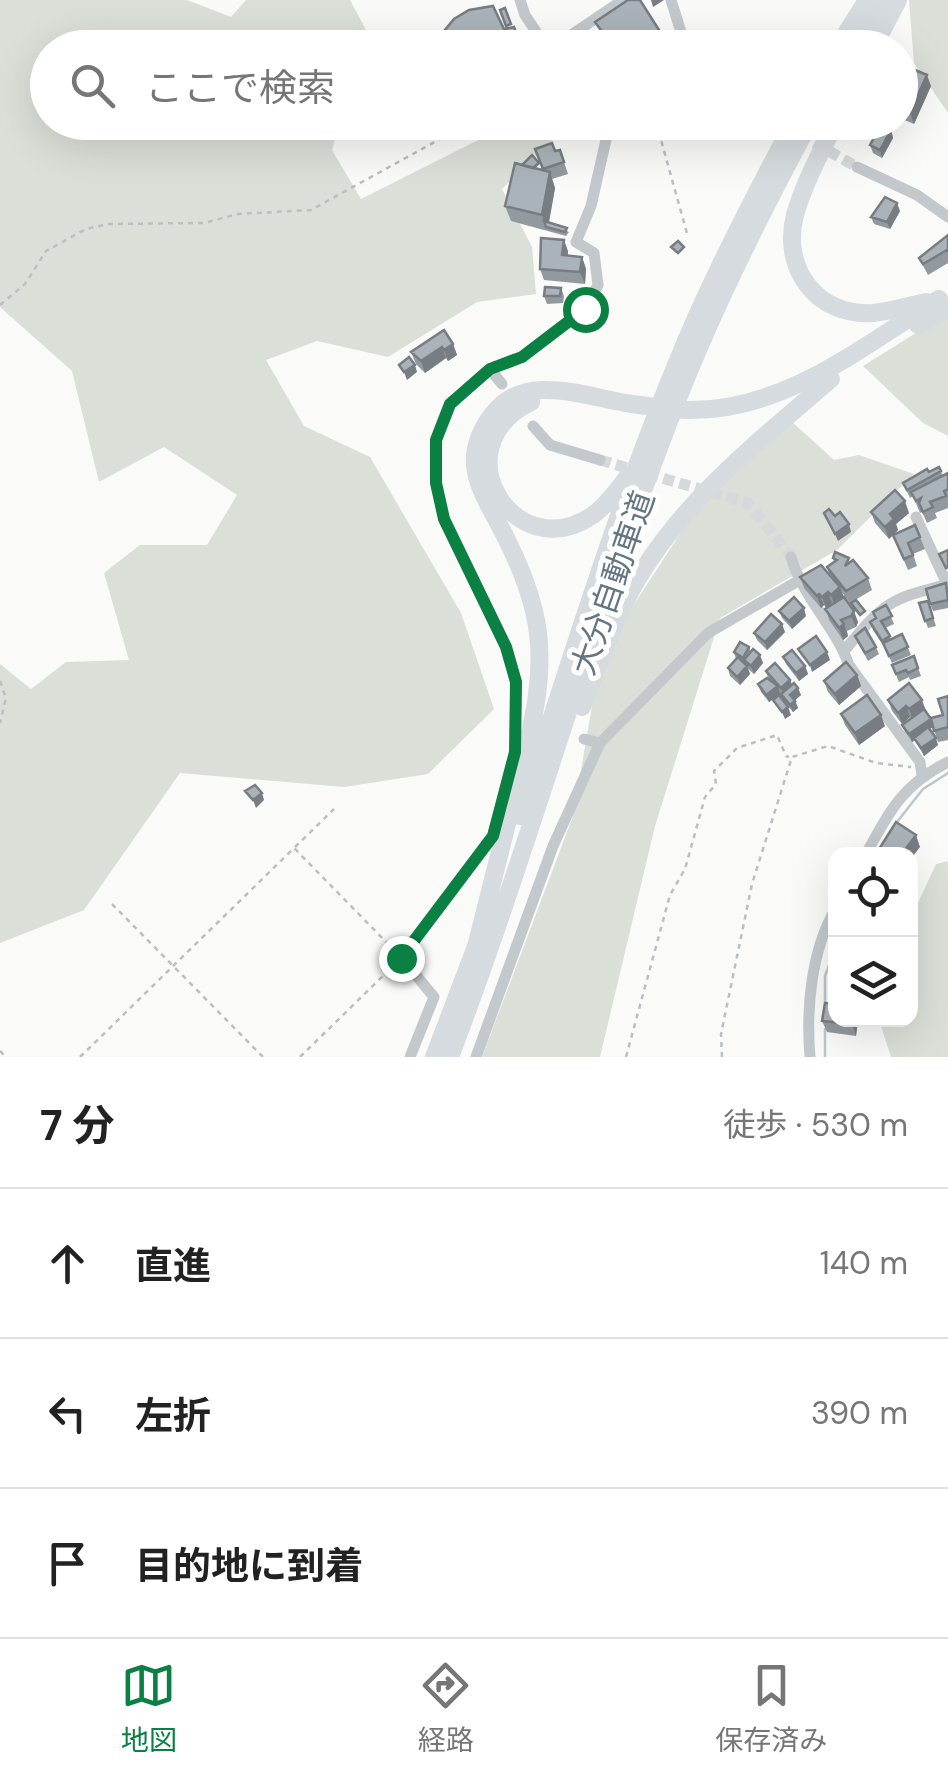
<!DOCTYPE html>
<html lang="ja">
<head>
<meta charset="utf-8">
<style>
	body { margin:0; font-family:"DM Sans","Noto Sans JP",sans-serif; background:#f6f6f6; color:#222 }
	.controls { position:absolute; right:30px; bottom:30px; display:grid; overflow:hidden; border-radius:20px; box-shadow:0 10px 40px #0002 }
	.controls button { width:90px; height:90px; display:grid; place-items:center; padding:0; border:0; border-bottom:2px solid #e0e0e0; background:#fff; color:#222; font:50px sans-serif }
	.stop { position:absolute; width:30px; height:30px; margin:-22px; border:8px solid #0b8043; border-radius:50%; background:#fff }
	.stop.end { background:#0b8043; border-color:#fff; box-shadow:0 2px 10px #0008 }
	.list { margin:0; padding:0; list-style:none }
	h2 { display:flex; justify-content:space-between; align-items:center; height:130px; margin:0; padding:0 40px; font-size:42px }
	h2 small { font-size:32px; font-weight:400; color:#767676 }
	.list li { display:grid; grid-template-columns:65px 1fr auto; gap:30px; align-items:center; box-sizing:border-box; height:150px; padding:0 40px; border-top:2px solid #e0e0e0 }
	.list b { display:block; font-size:38px; white-space:nowrap }
	.list em { font-size:32px; font-style:normal; color:#767676 }
	.icon { flex:none; width:55px; height:55px; fill:none; stroke:currentColor; stroke-width:2; stroke-linecap:round; stroke-linejoin:round }
	.map { position:relative; flex:none; width:948px; height:1057px; overflow:hidden }
	.search { position:absolute; background:#fff; box-shadow:0 10px 40px #0002; left:30px; right:30px; top:30px; height:110px; display:flex; align-items:center; gap:25px; box-sizing:border-box; padding:0 35px; border-radius:55px; color:#767676; font-size:38px }
	.sheet { height:580px; background:#fff }
	nav { display:flex; justify-content:space-around; align-items:center; box-sizing:border-box; height:140px; border-top:2px solid #e0e0e0; background:#fff; font-size:28px; color:#767676 }
	nav a { display:grid; justify-items:center; gap:5px }
	nav .on { color:#0b8043 }
	.map>svg:first-child { display:block }
	.green { fill:#dadfd7 }
	.lines { fill:none; stroke-linecap:round; stroke-linejoin:round }
	.stream { stroke:#bbc7cb; stroke-width:2.5 }
	.minor-tunnel { stroke:#d5d9db; stroke-width:11; stroke-dasharray:11 5.5; stroke-linecap:butt }
	.path { stroke:#bbbfc2; stroke-width:2.5; stroke-dasharray:5 5; stroke-linecap:butt }
	.minor { stroke:#c3c8cc; stroke-width:11 }
	.highway { stroke:#d6dbdf; stroke-width:18 }
	.wall { fill:#929a9f }
	.shaded-wall { fill:#777d82 }
	.building { fill:#aab3b9; stroke:#777d82; stroke-width:2.5 }
	.route { stroke:#0b8043; stroke-width:12 }
	.labels { text-anchor:middle; stroke-width:10; stroke-linejoin:round; paint-order:stroke }
	.street-label { font-size:32px; fill:#657683; stroke:#fff }
</style>
</head>
<body>
<div class="map">
<svg width="948" height="1057" viewBox="0 0 948 1057">
	<rect width="100%" height="100%" fill="#fafaf8"/>
	<path class="green" d="M0 0H187L231 17 246 0H350L366 30 361 47 48 48V122L340 123 332 150 361 199 512 123H571L502 189 532 247 536 294 477 302 388 357 317 341 266 360 304 426 370 457 461 613 494 709 428 774 344 787 180 773 84 910 0 943V664L31 689 66 662 129 660 104 573 140 545H207L237 495 164 447 99 482 72 371 0 307Z
		M909 0H948V113L914 63Z
		M948 313V436L923 423 863 366Z
		M790 420 834 460 859 455 914 474 837 550 720 618 655 826 600 1057H482L573 816 595 689 625 618 697 508Z
		M948 861V1057H891L879 1020 910 1019 911 918 936 864Z"/>
	<g class="lines">
		<path class="stream" d="M897 822 923 789 948 773
			M825 1006V976L836 947
			M825 1029V1057"/>
		<path class="minor-tunnel" d="M800 135 857 167
			M600 460 748 503 791 557"/>
		<path class="path" d="M656 122 688 237
			M0 305 25 284 46 251 86 229 108 224 204 223 238 214 311 210 471 122
			M0 681 6 698 0 723
			M295 847 334 809
			M112 904 263 1057
			M0 1051 6 1057
			M80 1057 294 848 395 951
			M300 1057 395 964
			M626 1057 670 895 685 869 705 797 716 784 714 771 737 748 777 735 786 756 789 757
			M722 1057 721 1034 752 884 792 757 828 746 876 763 911 767"/>
		<path class="minor" d="M520 0 525 15 547 48
			M671 0 686 48
			M552 48 623 0
			M775 122 779 124
			M857 167 917 195 948 217
			M490 369 502 384
			M533 426 550 445 600 460
			M916 517 947 584
			M791 557C803 598 835 626 849 665L920 762 922 775
			M844 651C885 602 887 600 948 584
			M584 739 600 743
			M866 854C889 812 903 784 948 762
			M410 1057 434 997 401 957 493 835 515 752 516 683 506 647 444 519 436 483V440L451 404 490 369 522 357 585 309 598 285 594 253 576 242 591 206 610 122
			M476 1057 553 846 600 743 708 633 798 581
			M810 1057C806 1009 811 950 836 908"/>
		<path class="highway" d="M837 48 867 0
			M855 48 885 0
			M873 48 898 0
			M836 122C821 152 804 183 795 215 781 268 817 317 873 313 891 311 909 306 926 302
			M918 325 948 309
			M531 402C439 447 514 569 593 515 608 504 618 489 629 475
			M582 707C596 674 607 639 623 606 669 511 753 446 831 379
			M520 816C574 650 625 481 695 320 725 253 759 187 794 122
			M475 951C487 902 500 853 512 804 528 742 550 675 534 611 528 586 518 562 507 540 486 496 455 464 492 415 523 372 584 396 626 403 646 406 667 409 687 410 783 412 862 347 939 299
			M434 1057 478 941
			M450 1057C533 839 593 613 679 396 716 302 762 211 810 122"/>
	</g>
	<path class="wall" d="M900 84 931 86 914 124 900 118Z
		M418 122H449L420 136Z
		M891 130 893 138 882 158 873 153 870 145Z
		M535 149 555 151 560 150 568 174 552 179 555 188 549 222 569 232 566 236 511 221 505 206 522 165 544 171Z
		M900 211 890 229 874 224 871 217Z
		M948 235V263L928 275 919 258Z
		M568 251V256L582 257 586 269 585 284 544 280 540 269Z
		M561 288 564 296 563 303 547 304 544 296Z
		M453 344 457 355 448 361 446 358 425 373 416 364 411 352Z
		M939 467 943 476 948 473V508L935 513 937 518 927 523 922 512 920 513 913 496 910 498 903 483Z
		M871 512 909 513 896 524 898 530 893 535 920 537 925 549 913 554 917 566 908 570 893 535 889 539 875 523Z
		M833 558 850 562 868 578 872 590 850 603 841 591 858 622 856 627 847 631 848 636 843 640 829 620 826 608 824 605 821 608 804 588 800 577 830 576 827 567 834 561Z
		M948 589V608L933 611 930 604Z
		M928 601 936 626 928 628 919 603Z
		M886 605 894 624 885 628 891 639 902 634 911 655 892 663 885 648 873 630 870 622 876 618Z
		M779 611 806 616 792 629 782 618Z
		M785 632 767 650 757 640 754 633Z
		M855 636 876 647 879 654 868 661Z
		M749 647 751 652 763 663 754 674 748 669 750 674 740 685 730 676 728 668 736 659 734 652Z
		M914 656 921 676 910 680 909 677 899 682 892 665Z
		M783 657 805 666 808 674 799 681 786 664Z
		M766 671 790 680 792 685 801 695 795 700 798 708 793 712 784 702 779 691 780 694 769 702 761 692 758 684 768 678Z
		M857 675 861 686 839 705 828 692 824 681Z
		M948 696V740L938 742 933 727 930 729 938 745 924 756 915 740 912 742 905 732 902 725 911 718 910 717 902 724 892 711 888 700 926 711 931 719 943 715Z
		M841 714 885 726 859 745 845 725Z
		M858 1020 856 1036 827 1032 822 1021Z"/>
	<path class="shaded-wall" d="M651 0H664L653 7Z
		M659 30 661 34 642 48H635Z
		M927 75 931 86 914 124 910 112Z
		M891 130 893 138 882 158 880 150Z
		M550 172 555 188 548 227H546L542 215Z
		M897 203 900 211 890 229 887 222Z
		M564 240 568 251 566 267 562 255Z
		M582 257 586 269 585 284 580 272Z
		M453 344 457 355 448 361 444 350Z
		M442 347 446 358 425 373 421 361Z
		M415 365 417 372 407 380 404 372Z
		M905 501 909 513 896 524 898 530 889 539 885 527 890 514Z
		M849 524 851 532 838 541 835 534Z
		M840 587 844 598 835 606 831 595Z
		M828 592 832 603 826 608 822 597Z
		M819 594 824 605 821 608 817 596Z
		M804 608 806 616 792 629 789 621Z
		M854 611 858 622 856 627 851 616Z
		M782 624 785 632 767 650 765 642Z
		M844 624 848 636 843 640 839 628Z
		M827 652 830 660 812 672 810 665Z
		M760 655 763 663 754 674 751 666Z
		M747 666 750 674 740 685 737 677Z
		M805 666 808 674 799 681 796 673Z
		M857 675 861 686 839 705 835 694Z
		M790 680 793 687 784 696 781 688Z
		M778 686 780 694 769 702 766 695Z
		M798 688 801 695 793 702 790 695Z
		M922 700 926 711 913 721 909 709Z
		M795 701 798 708 793 712 790 705Z
		M906 706 910 717 902 724 898 713Z
		M788 707 791 715 785 719 782 712Z
		M881 715 885 726 859 745 855 733Z
		M931 719 934 726 912 742 909 734Z
		M936 738 938 745 924 756 921 748Z
		M262 793 264 800 256 808 253 800Z
		M916 835 920 847 910 860V854H902Z
		M852 1020H858L856 1036 852 1024Z"/>
	<path class="building" d="M628 0H640L659 30 635 48H614L595 22Z
		M493 6 504 29 514 27 522 48H442L446 42 440 36 454 19 469 10Z
		M505 8 511 24 506 26 500 10Z
		M908 67 927 75 910 112 900 108V84Z
		M418 122H439L419 132Z
		M881 125 891 130 880 150 870 145Z
		M552 143 555 151 560 150 564 162 543 169 535 149Z
		M532 155 539 163 533 168 522 165Z
		M515 163 550 172 542 215 505 206Z
		M885 197 897 203 887 222 871 217Z
		M544 221 567 228 565 232 546 227Z
		M948 235V251L947 250 923 264 919 258Z
		M541 238 564 240 562 255 582 257 580 272 540 269Z
		M678 241 684 247 678 253 671 247Z
		M545 287 561 288 560 296H544Z
		M444 330 453 344 444 350 442 347 421 361 411 352Z
		M409 357 415 365 404 372 399 365Z
		M939 467 941 471 907 490 903 483 927 469 929 472Z
		M948 473V489L944 491 946 496 930 502 933 507 923 512 919 503 921 498 916 501 911 492Z
		M895 490 905 501 890 514 894 519 885 527 871 512Z
		M829 509 835 516 840 512 849 524 835 534 824 513Z
		M915 525 920 537 908 543 913 555 904 559 893 535Z
		M948 550V567L946 568 939 554Z
		M835 552 849 558 845 566 853 560 868 578 846 591 827 567 837 560 833 558Z
		M821 565 840 587 831 595 828 592 822 597 819 594 817 596 800 577Z
		M946 583 948 600 930 604 926 589Z
		M794 597 804 608 789 621 779 611Z
		M844 597 854 611 851 616 841 620 844 624 839 628 825 609Z
		M856 600 865 611 860 615 851 603Z
		M928 601 933 618 925 621 919 603Z
		M886 605 892 616 881 621 890 636 882 641 870 622 876 618 873 612Z
		M771 614 782 624 765 642 754 633Z
		M865 628 876 647 865 653 855 636Z
		M902 634 908 647 889 656 883 643Z
		M816 636 827 652 810 665 798 649Z
		M740 642 749 647 743 658 734 652Z
		M753 649 760 655 751 666 744 660Z
		M792 650 805 666 796 673 783 657Z
		M914 656 918 668 908 673 906 670 896 674 892 665Z
		M738 657 747 666 737 677 728 668Z
		M846 662 857 675 835 694 824 681Z
		M775 663 790 680 781 688 766 671Z
		M767 678 778 686 766 695 758 684Z
		M794 683 798 688 790 695 795 701 790 705 781 694Z
		M909 683 922 700 909 709 906 706 898 713 888 700Z
		M779 695 788 707 782 712 773 700Z
		M867 695 881 715 855 733 841 714Z
		M948 696V727L934 731 931 718 943 715 938 699Z
		M924 709 931 719 909 734 902 725Z
		M928 727 936 738 921 748 914 738Z
		M255 785 262 793 253 800 245 791Z
		M896 822 916 835 902 854H876Z
		M825 1003 836 1004V1020H852V1024L822 1021Z"/>
	<g class="lines">
		<path class="route" d="M401 958 493 836 515 752 516 682 506 647 444 519 436 483V440L450 404 490 369 522 357 585 309"/>
	</g>
	<g class="labels">
		<g class="street-label">
			<text transform="translate(613 583) rotate(-71)" y="11">大分自動車道</text>
		</g>
	</g>
</svg>
<div class="controls">
<button><svg class="icon" aria-label="locate" viewBox="0 0 24 24"><circle cx="12" cy="12" r="6"/><path d="M12 2v4M12 18v4M2 12h4M18 12h4"/></svg></button>
<button><svg class="icon" aria-label="layers" viewBox="0 0 24 24"><path d="M12 4l9 5-9 5-9-5zM3 14l9 5 9-5"/></svg></button>
</div>
<div class="stop" style="left:585px;top:309px"></div>
<div class="stop end" style="left:401px;top:958px"></div>
<div class="search"><svg class="icon" aria-label="search" viewBox="0 0 24 24"><circle cx="10" cy="10" r="6"/><path d="M15 15l6 6"/></svg>ここで検索</div>
</div>
<section class="sheet">
<h2>7 分<small>徒歩 · 530 m</small></h2>
<ul class="list">
<li><svg class="icon" aria-label="ahead" viewBox="0 0 24 24"><path d="M12 20V5M6 11l6-6 6 6"/></svg><div><b>直進</b></div><em>140 m</em></li>
<li><svg class="icon" aria-label="left" viewBox="0 0 24 24"><path d="M17 20v-9H6M10 6l-5 5 5 5"/></svg><div><b>左折</b></div><em>390 m</em></li>
<li><svg class="icon" aria-label="arrive" viewBox="0 0 24 24"><path d="M6 21V4h12l-3 4 3 4H6"/></svg><div><b>目的地に到着</b></div></li>
</ul>
</section>
<nav>
<a class="on"><svg class="icon" aria-label="map" viewBox="0 0 24 24"><path d="M3 6l6-2 6 2 6-2v14l-6 2-6-2-6 2zM9 4v14M15 6v14"/></svg>地図</a>
<a><svg class="icon" aria-label="directions" viewBox="0 0 24 24"><path d="M12 3l9 9-9 9-9-9zM9 14v-3h6M13 9l2 2-2 2"/></svg>経路</a>
<a><svg class="icon" aria-label="saved" viewBox="0 0 24 24"><path d="M7 4h10v16l-5-4-5 4z"/></svg>保存済み</a>
</nav>
</body>
</html>
